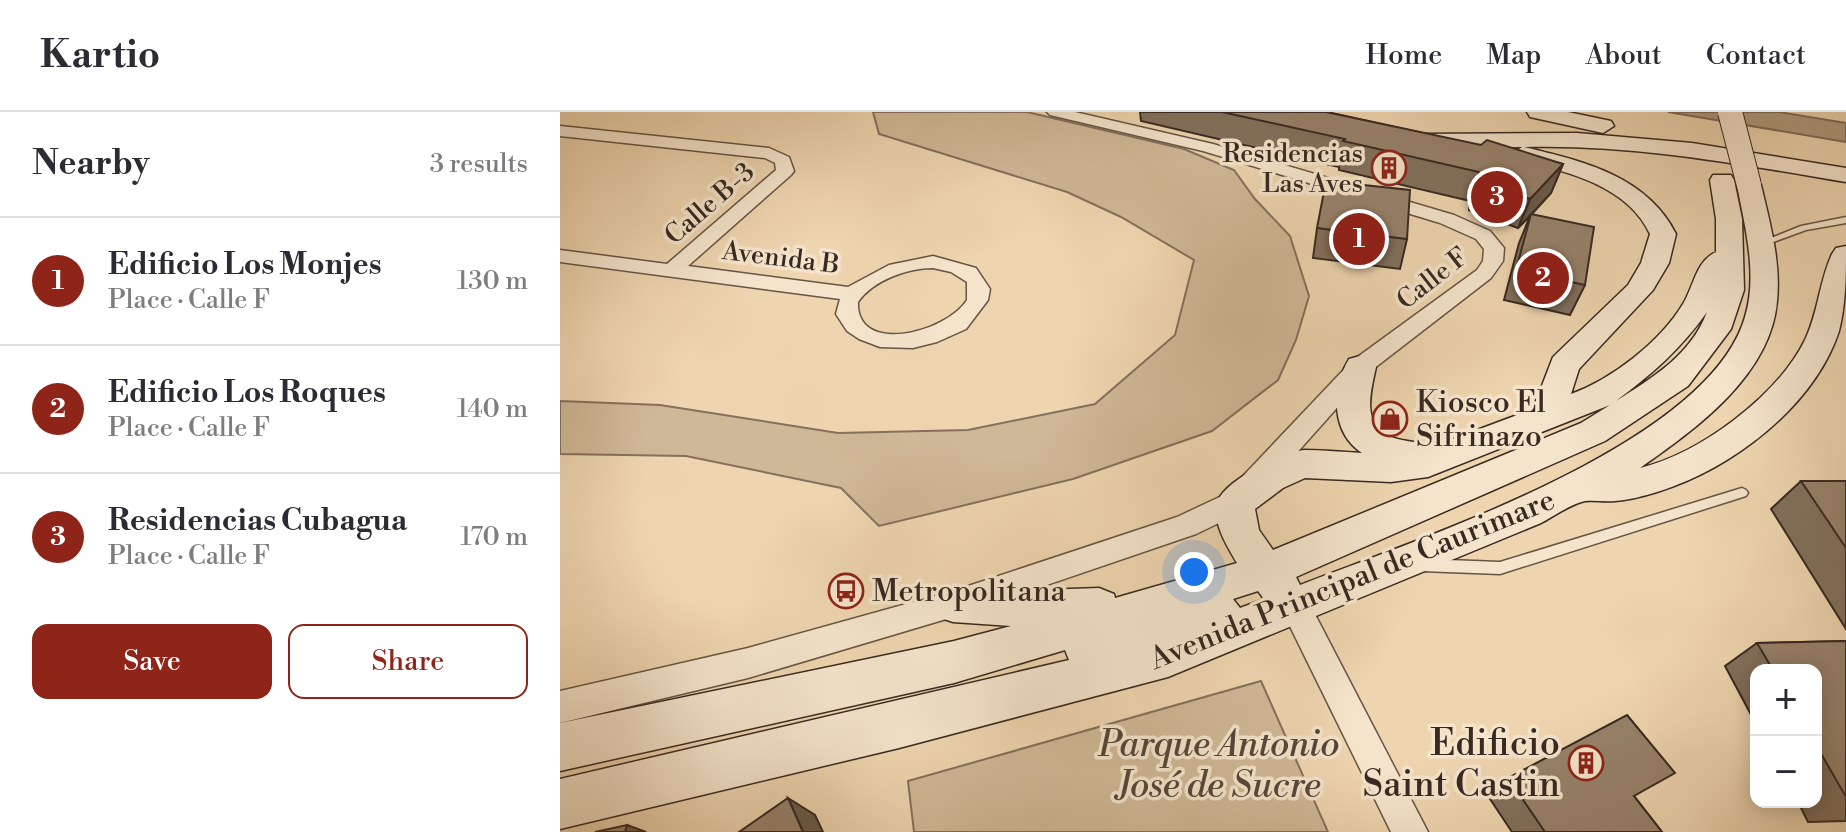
<!DOCTYPE html>
<html lang="en">
<head>
<meta charset="utf-8">
<style>
	body { margin:0; font-family:"Libre Bodoni",serif; background:#f7f7f7; color:#2b2b33 }
	.controls { position:absolute; right:24px; bottom:24px; display:grid; overflow:hidden; border-radius:16px; box-shadow:0 4px 20px #0003 }
	.controls button { width:72px; height:72px; display:grid; place-items:center; padding:0; border:0; border-bottom:2px solid #e1e1e2; background:#fff; color:#2b2b33; font:40px sans-serif }
	.you { position:absolute; left:634px; top:460px; width:28px; height:28px; margin:-20px; border:6px solid #fff; border-radius:50%; background:#1a73e8; box-shadow:0 0 0 12px #1a73e833 }
	.badge { display:grid; place-items:center; width:52px; height:52px; border-radius:50%; background:#8f2418; color:#fff; font-size:26px; font-weight:700 }
	.pin { position:absolute; translate:-50% -50%; border:4px solid #fff; box-shadow:0 2px 8px #0006 }
	.list { margin:0; padding:0; list-style:none }
	h2 { display:flex; justify-content:space-between; align-items:center; height:104px; margin:0; padding:0 32px; font-size:34px }
	h2 small { font-size:26px; font-weight:400; color:#7c7c81 }
	.list li { display:grid; grid-template-columns:52px 1fr auto; gap:24px; align-items:center; box-sizing:border-box; height:128px; padding:0 32px; border-top:2px solid #e1e1e2 }
	.list b { display:block; font-size:30px; white-space:nowrap }
	.list p { margin:0; font-size:26px; white-space:nowrap; color:#7c7c81 }
	.list em { font-size:26px; font-style:normal; color:#7c7c81 }
	.actions { display:flex; gap:16px; padding:24px 32px }
	.actions a { flex:1; padding:18px 0; border:2px solid #8f2418; border-radius:16px; text-align:center; font-size:28px; color:#8f2418 }
	.actions .main { background:#8f2418; color:#fff }
	.map { position:relative; flex:none; width:1286px; height:720px; overflow:hidden }
	header { display:flex; align-items:center; gap:48px; box-sizing:border-box; height:112px; padding:0 40px; background:#fff; border-bottom:2px solid #e1e1e2 }
	header strong { font-size:38px }
	nav { display:flex; gap:44px; margin-inline-start:auto; font-size:28px }
	main { display:flex }
	aside { flex:1; background:#fff }
	.map>svg:first-child { display:block }
	.green { fill:#cfb897; stroke:#84705c; stroke-width:2 }
	.water { fill:#b09b7f; stroke:#806d5a; stroke-width:2 }
	.lines { fill:none; stroke-linecap:round; stroke-linejoin:round }
	.lane-casing { stroke:#665445; stroke-width:3 }
	.street-casing { stroke:#665445; stroke-width:3 }
	.secondary-casing { stroke:#382922; stroke-width:3 }
	.lane { fill:#f4e4cb; fill-rule:evenodd }
	.street { fill:#f4e4cb; fill-rule:evenodd }
	.secondary { fill:#f4e4cb; fill-rule:evenodd }
	.secondary-bridge-casing { stroke:#382922; stroke-width:26; stroke-linecap:butt }
	.secondary-bridge { stroke:#f4e4cb; stroke-width:24 }
	.wall { fill:#82705c; stroke:#382922; stroke-width:2 }
	.shaded-wall { fill:#6a5b4b; stroke:#382922; stroke-width:2 }
	.building { fill:#97826b; stroke:#382922; stroke-width:2 }
	.labels { text-anchor:middle; stroke-width:7; stroke-linejoin:round; paint-order:stroke }
	.far-poi-label { font-size:26px; fill:#382922; stroke:#f4e4cb; text-anchor:end }
	.far-street-label { font-size:26px; fill:#382922; stroke:#f4e4cb }
	.poi-label { font-size:30px; fill:#382922; stroke:#f4e4cb; text-anchor:start }
	.street-label { font-size:30px; fill:#382922; stroke:#f4e4cb }
	.near-poi-label { font-size:36px; fill:#382922; stroke:#f4e4cb; text-anchor:end }
	.near-park-label { font-size:36px; font-style:italic; fill:#564639; stroke:#f4e4cb }
</style>
</head>
<body>
<header>
<strong>Kartio</strong>
<nav><a>Home</a><a>Map</a><a>About</a><a>Contact</a></nav>
</header>
<main>
<aside>
<h2>Nearby<small>3 results</small></h2>
<ul class="list">
<li><span class="badge">1</span><div><b>Edificio Los Monjes</b><p>Place · Calle F</p></div><em>130 m</em></li>
<li><span class="badge">2</span><div><b>Edificio Los Roques</b><p>Place · Calle F</p></div><em>140 m</em></li>
<li><span class="badge">3</span><div><b>Residencias Cubagua</b><p>Place · Calle F</p></div><em>170 m</em></li>
</ul>
<div class="actions"><a class="main">Save</a><a>Share</a></div>
</aside>
<div class="map">
<svg width="1286" height="720" viewBox="0 0 1286 720">
	<rect width="100%" height="100%" fill="#eed5af"/>
	<filter id="stains"><feTurbulence type="fractalNoise" baseFrequency=".0025" numOctaves="4"/><feColorMatrix values="0 0 0 0 .2 0 0 0 0 .09 0 0 0 0 .02 0 0 0 .5 -.17"/></filter>
	<radialGradient id="worn" r=".72"><stop offset=".6" stop-color="#630" stop-opacity="0"/><stop offset="1" stop-color="#630" stop-opacity=".3"/></radialGradient>
	<path class="green" d="M313 0H467L624 37 674 58 695 87 730 124 749 184 736 228 718 268 652 319 513 367 319 414 281 376 126 344 0 342V289L100 293 278 321 408 318 535 292 615 223 634 148 561 105 507 80 319 22Z
		M701 569 768 720H354L348 669Z"/>
	<path class="water" d="M1108 0H1219L1286 11V30Z"/>
	<g class="lines">
		<g class="lane-casing">
			<path id="lane" d="M1286 105V111L1246 118 1200 135 1196 132 1241 114Z
				M1182 376 1186 378 1188 381 1186 384 940 462 861 459 856 457 854 453 856 449 861 447 940 450Z"/>
		</g>
		<g class="street-casing">
			<path id="street" d="M487 0H515L653 32 894 103 930 119 944 136 943 149 931 166 808 261 686 398 636 422 393 505 188 566 0 611V579L188 536 393 479 617 405 666 382 792 249 917 158 923 149 924 137 916 127 880 111 643 39 490 3Z
				M0 14 209 36 229 45 234 59 231 63 128 154 288 175 329 153 373 144 416 156 430 177 428 188 406 217 377 230 353 236 320 235 299 227 287 219 276 202 280 187 0 150V138L107 152 216 58 215 51 205 46 0 24ZM373 156 391 160 407 170V188C386 221 296 244 298 190 313 168 348 156 373 156Z
				M735 481 746 485 868 720H831L720 494 724 485Z"/>
		</g>
		<g class="secondary-casing">
			<path id="secondary" d="M967 0H1008L1051 9 1054 14 1043 21 970 5Z
				M1017 21 1132 31 1286 56V70C1179 52 1073 32 964 35 1023 49 1087 64 1116 122L1109 151 1093 178 1019 257 1011 282C1052 267 1100 230 1123 192 1134 174 1136 149 1156 140V107L1150 68 1153 63H1171L1174 68 1182 107 1184 178 1171 217 1128 274 1045 329 736 465 740 473C855 428 1148 334 1185 205 1198 163 1185 115 1177 73L1180 68H1198L1201 73C1210 111 1221 150 1217 189 1211 263 1136 317 1080 356 1139 342 1216 285 1244 230 1258 203 1259 170 1272 142L1276 136 1286 134C1286 163 1286 191 1279 219 1254 295 1171 357 1097 380 1084 384 1069 388 1055 389 1045 390 1035 388 1025 389 1011 392 994 404 981 411L608 565 339 636 0 717V667L509 548 505 538 394 571 0 659V611L394 529 451 514 393 510 378 505 372 492 378 479 393 474 481 478 539 476 554 482 555 486 677 451C667 434 653 412 657 392 661 370 724 339 745 338 764 338 783 340 802 341 771 321 771 276 789 247L800 244 811 247 816 255C811 279 801 311 829 324 840 329 854 329 866 333L869 336 973 297 993 245 1068 173 1081 151 1090 122C1067 72 1004 59 955 47L951 42 962 35 862 36 851 29 862 22ZM1147 200C1131 243 1092 266 1056 289 1091 263 1121 237 1147 200ZM1050 293 1021 311 713 438 699 418 695 397 723 376 745 366 831 370 868 365ZM698 479 704 487 680 496 673 487Z"/>
		</g>
		<use href="#lane" class="lane"/>
		<use href="#street" class="street"/>
		<use href="#secondary" class="secondary"/>
		<g class="secondary-bridge-casing">
			<path id="secondary-bridge" d="M1170 0 1189 73"/>
		</g>
		<use href="#secondary-bridge" class="secondary-bridge"/>
	</g>
	<path class="wall" d="M580 0H767L1003 52 991 81 972 102 1025 173 1010 203 944 188 959 131 970 104 958 116 909 98 910 89 779 58V55L581 9Z
		M757 116 847 127 840 157 753 146Z
		M1241 369H1286V517L1211 397Z
		M1286 529V709L1248 710 1238 690H1256V558H1196V612L1165 554 1197 531Z
		M948 666 1074 684 1102 720H952L928 684Z"/>
	<path class="shaded-wall" d="M1003 52 991 81 958 116 970 87Z
		M228 686 255 703 263 720H243Z
		M67 713 86 720H65Z"/>
	<path class="building" d="M662 0H766L921 33 927 28 1003 52 970 87 918 69 919 60 783 29 785 27Z
		M766 69 850 78 847 127 757 116Z
		M971 102 1034 115 1025 173 956 158Z
		M1241 369H1286V436Z
		M1286 529V685L1256 633V558H1213L1197 531Z
		M1067 603 1115 661 1074 684 1102 720H985L948 666Z
		M228 686 243 720H179Z
		M67 713 65 720H35Z"/>
	<defs>
		<g id="building-ring" transform="scale(1.8)"><circle r="9.5" fill="#f4e4cb" stroke="#8f2418" stroke-width="1.5"/><path d="M-4-6H4V6H1V3H-1V6H-4ZM-2.5-4.3h1.7v1.8h-1.7ZM.8-4.3h1.7v1.8H.8ZM-2.5-1h1.7V.8h-1.7ZM.8-1h1.7V.8H.8Z" fill="#8f2418"/></g>
		<g id="shop-ring" transform="scale(1.8)"><circle r="9.5" fill="#f4e4cb" stroke="#8f2418" stroke-width="1.5"/><path d="M-5-2.5h2.3a2.7 3.5 0 0 1 5.4 0H5L5.5 6h-11ZM-1.5-2.5h3a1.5 2.3 0 0 0-3 0Z" fill="#8f2418"/></g>
		<g id="bus-ring" transform="scale(1.8)"><circle r="9.5" fill="#f4e4cb" stroke="#8f2418" stroke-width="1.5"/><path d="M-5-6H5V4H4V6H2V4H-2V6H-4V4H-5ZM-3.5-4V0h7V-4ZM-3.5 1.2v1.5H-2V1.2ZM2 1.2v1.5H3.5V1.2Z" fill="#8f2418"/></g>
	</defs>
	<g fill-rule="evenodd">
		<use href="#building-ring" x="829" y="56"/>
		<use href="#shop-ring" x="830" y="307"/>
		<use href="#bus-ring" x="286" y="479"/>
		<use href="#building-ring" x="1026" y="651"/>
	</g>
	<g class="labels">
		<g class="far-poi-label">
			<text x="803" y="50">Residencias<tspan x="803" dy="30">Las Aves</tspan></text>
		</g>
		<g class="far-street-label">
			<text transform="translate(149 91) rotate(-41)" y="9">Calle B-3</text>
			<text transform="translate(221 145) rotate(7)" y="9">Avenida B</text>
			<text transform="translate(872 166) rotate(-38)" y="9">Calle F</text>
		</g>
		<g class="poi-label">
			<text x="856" y="300">Kiosco El<tspan x="856" dy="34">Sifrinazo</tspan></text>
			<text x="312" y="489">Metropolitana</text>
		</g>
		<g class="street-label">
			<text transform="translate(792 467) rotate(-22)" y="10">Avenida Principal de Caurimare</text>
		</g>
		<g class="near-poi-label">
			<text x="1000" y="643">Edificio<tspan x="1000" dy="41">Saint Castin</tspan></text>
		</g>
		<g class="near-park-label">
			<text x="659" y="644">Parque Antonio<tspan x="659" dy="41">José de Sucre</tspan></text>
		</g>
	</g>
	<rect width="100%" height="100%" filter="url(#stains)"/>
	<rect width="100%" height="100%" fill="url(#worn)"/>
</svg>
<div class="controls">
<button>+</button>
<button>−</button>
</div>
<div class="you"></div>
<div class="pin badge" style="left:799px;top:127px">1</div>
<div class="pin badge" style="left:983px;top:166px">2</div>
<div class="pin badge" style="left:937px;top:85px">3</div>
</div>
</main>
</body>
</html>
